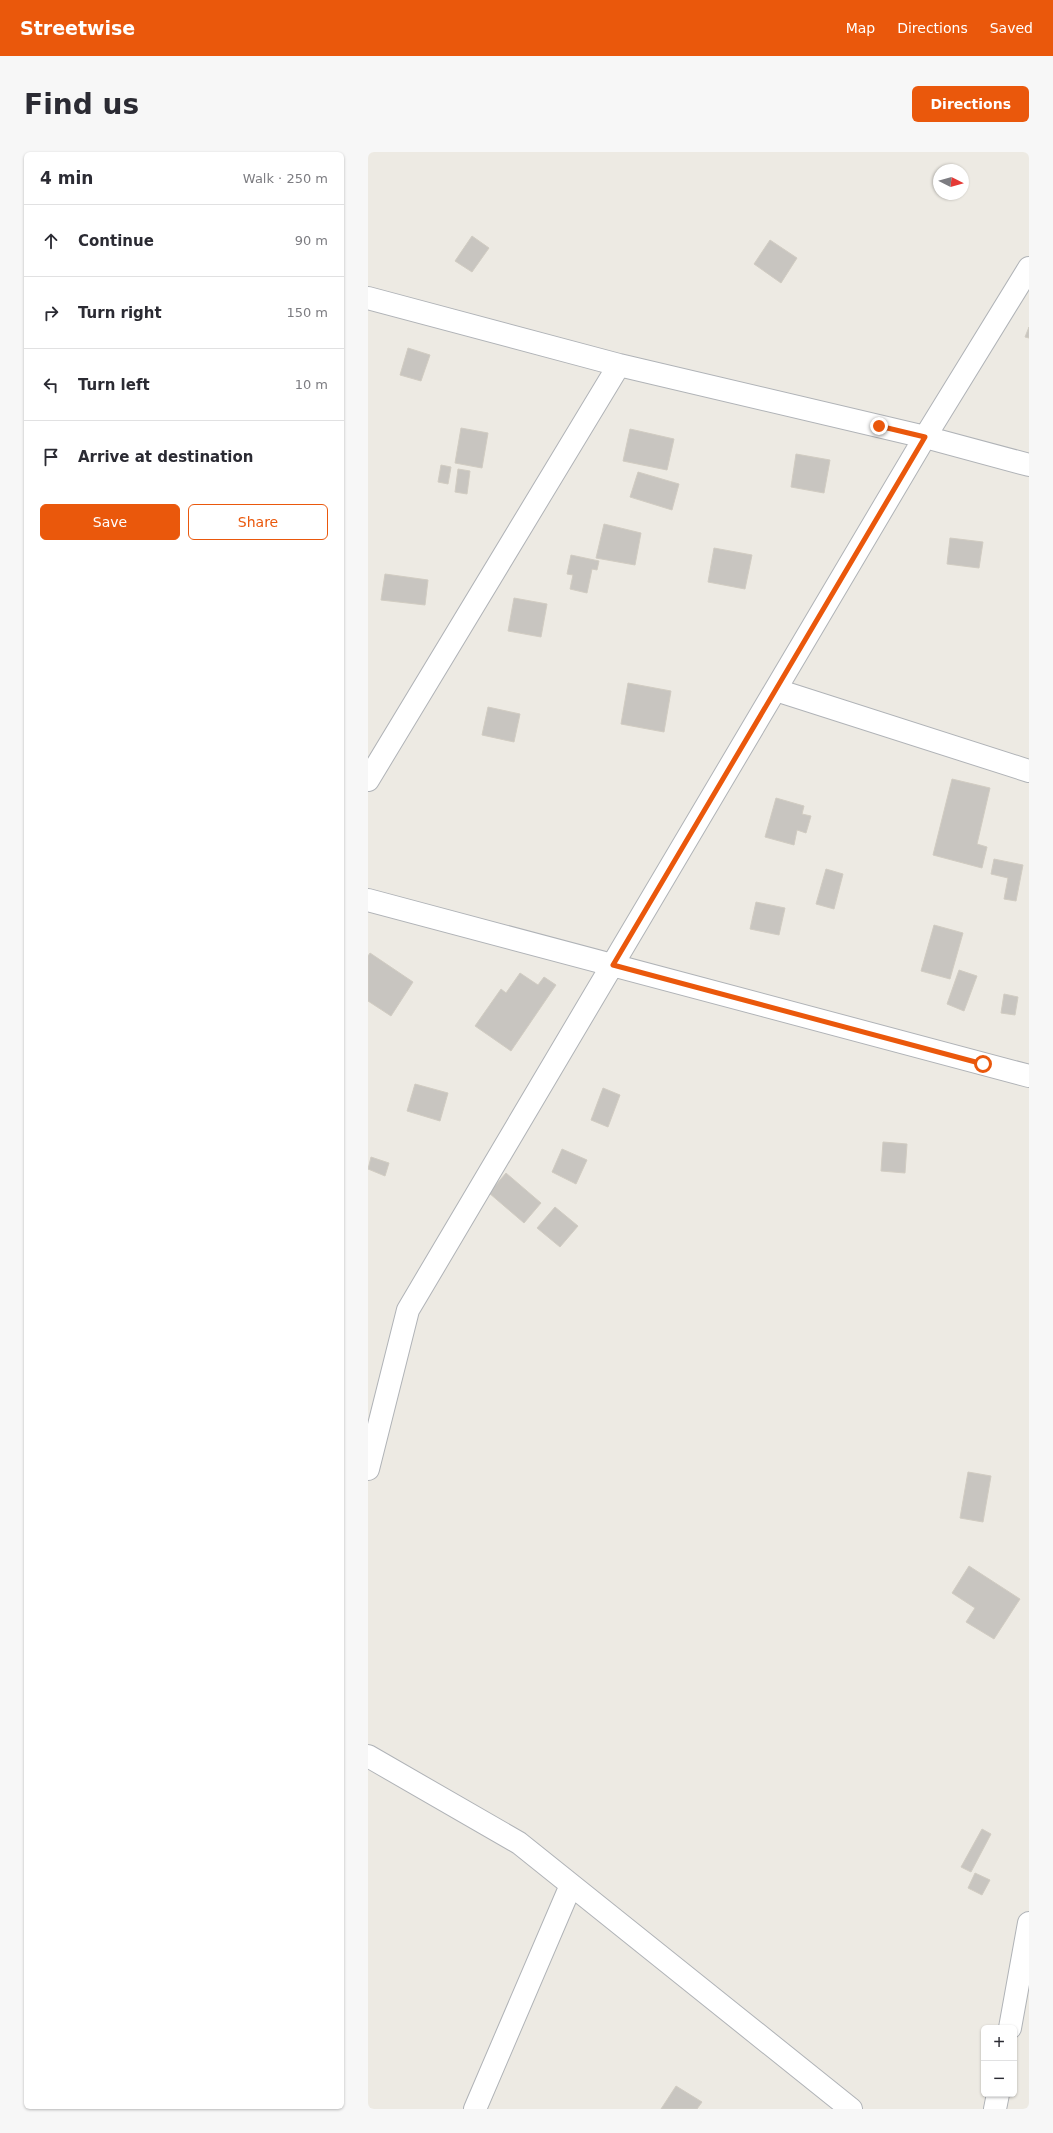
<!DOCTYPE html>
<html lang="en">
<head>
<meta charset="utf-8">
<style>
	body { margin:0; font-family:"DejaVu Sans",sans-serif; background:#f7f7f7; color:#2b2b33 }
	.controls { position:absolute; right:12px; bottom:12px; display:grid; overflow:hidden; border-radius:6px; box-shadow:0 1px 3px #0004 }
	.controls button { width:36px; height:36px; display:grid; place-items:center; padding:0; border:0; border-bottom:1px solid #e1e1e2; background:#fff; color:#2b2b33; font:20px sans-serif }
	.compass { position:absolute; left:565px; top:12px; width:36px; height:36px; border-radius:50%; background:#fff; box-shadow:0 1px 3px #0004; rotate:96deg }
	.stop { position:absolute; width:12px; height:12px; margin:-9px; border:3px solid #ea580c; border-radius:50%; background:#fff }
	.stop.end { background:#ea580c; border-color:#fff; box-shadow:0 1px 4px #0008 }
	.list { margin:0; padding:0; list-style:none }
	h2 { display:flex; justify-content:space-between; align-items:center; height:52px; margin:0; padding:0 16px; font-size:17px }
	h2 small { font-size:13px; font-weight:400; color:#7c7c81 }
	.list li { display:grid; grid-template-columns:26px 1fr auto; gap:12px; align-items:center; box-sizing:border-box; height:72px; padding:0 16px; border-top:1px solid #e1e1e2 }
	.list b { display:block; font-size:15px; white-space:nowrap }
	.list em { font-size:13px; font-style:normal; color:#7c7c81 }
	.actions { display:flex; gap:8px; padding:12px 16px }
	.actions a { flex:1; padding:9px 0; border:1px solid #ea580c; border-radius:6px; text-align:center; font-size:14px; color:#ea580c }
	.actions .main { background:#ea580c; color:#fff }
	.icon { flex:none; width:22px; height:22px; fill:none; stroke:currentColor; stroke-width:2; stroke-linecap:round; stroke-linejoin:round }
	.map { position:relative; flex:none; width:661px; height:1957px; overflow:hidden; border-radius:6px }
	header { display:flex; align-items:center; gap:24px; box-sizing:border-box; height:56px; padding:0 20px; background:#ea580c; color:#fff }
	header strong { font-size:19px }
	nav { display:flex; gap:22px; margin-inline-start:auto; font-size:14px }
	.intro { display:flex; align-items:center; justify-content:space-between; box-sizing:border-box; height:96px; padding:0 24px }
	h1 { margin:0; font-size:28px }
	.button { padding:10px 18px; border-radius:6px; background:#ea580c; color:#fff; font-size:14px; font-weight:700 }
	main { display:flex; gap:24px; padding:0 24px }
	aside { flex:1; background:#fff; border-radius:6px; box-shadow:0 1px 3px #0004 }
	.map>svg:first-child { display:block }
	.building { fill:#c8c5c0; stroke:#d1ccc2 }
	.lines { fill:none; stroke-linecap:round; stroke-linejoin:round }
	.minor-casing { stroke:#b0b3b7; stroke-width:24 }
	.minor { stroke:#fff; stroke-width:22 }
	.route { stroke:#ea580c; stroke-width:5 }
</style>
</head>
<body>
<header>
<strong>Streetwise</strong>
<nav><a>Map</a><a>Directions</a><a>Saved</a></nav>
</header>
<div class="intro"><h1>Find us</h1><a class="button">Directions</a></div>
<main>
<aside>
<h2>4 min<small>Walk · 250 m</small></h2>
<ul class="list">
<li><svg class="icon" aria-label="ahead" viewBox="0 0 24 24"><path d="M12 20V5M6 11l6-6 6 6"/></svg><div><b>Continue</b></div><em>90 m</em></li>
<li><svg class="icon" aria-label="right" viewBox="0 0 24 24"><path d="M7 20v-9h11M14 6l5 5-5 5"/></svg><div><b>Turn right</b></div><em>150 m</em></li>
<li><svg class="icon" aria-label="left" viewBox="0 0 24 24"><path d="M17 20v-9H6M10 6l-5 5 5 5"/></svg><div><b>Turn left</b></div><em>10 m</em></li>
<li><svg class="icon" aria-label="arrive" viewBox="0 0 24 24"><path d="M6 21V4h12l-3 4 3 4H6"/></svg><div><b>Arrive at destination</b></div></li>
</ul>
<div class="actions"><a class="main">Save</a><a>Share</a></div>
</aside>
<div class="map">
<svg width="661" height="1957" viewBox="0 0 661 1957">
	<rect width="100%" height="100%" fill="#edeae3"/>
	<path class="building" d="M104 84 121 96 104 120 87 109Z
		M402 88 429 106 413 131 386 112Z
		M661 175V186L657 185Z
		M40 196 62 203 53 229 32 223Z
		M93 276 120 281 114 316 87 311Z
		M262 277 306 287 299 318 255 309Z
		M428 302 462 308 456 341 423 335Z
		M73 313 83 315 80 332 70 330Z
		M90 317 102 319 99 342 87 340Z
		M270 320 311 332 304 358 262 345Z
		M236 372 273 381 267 413 228 406Z
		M582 386 615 390 611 416 579 412Z
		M346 396 384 403 377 437 340 430Z
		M203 403 231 409 229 418 224 417 219 441 202 437 205 423 199 422Z
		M17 422 60 428 57 453 13 448Z
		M146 446 179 452 173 485 140 479Z
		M260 531 303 539 296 580 253 572Z
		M120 555 152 562 146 590 114 583Z
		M584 627 622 636 609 692 619 695 614 716 565 703Z
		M408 646 436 654 434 662 443 664 438 681 429 678 426 693 397 685Z
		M626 707 655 713 648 749 636 747 640 726 623 722Z
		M458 717 475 722 466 757 448 752Z
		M388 750 417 756 411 783 382 777Z
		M566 773 595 781 582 827 553 819Z
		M2 801 45 830 23 864 0 849V804Z
		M591 818 609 824 596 859 579 852Z
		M152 821 170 833 176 825 188 833 143 899 107 874 133 837 138 841Z
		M636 842 650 845 647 863 633 861Z
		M47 932 80 941 72 969 39 959Z
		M235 936 252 943 240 975 223 968Z
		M515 990 539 992 537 1021 513 1019Z
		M194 997 219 1008 208 1032 184 1020Z
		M3 1005 21 1011 17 1024 0 1017Z
		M138 1021 173 1051 156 1071 121 1041Z
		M187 1055 210 1074 192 1095 169 1076Z
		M600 1320 623 1324 615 1370 592 1366Z
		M601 1414 652 1447 626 1487 598 1470 607 1456 584 1441Z
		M614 1677 623 1682 603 1720 593 1715Z
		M607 1721 622 1728 614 1743 600 1736Z
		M308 1934 334 1950 329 1957H293Z"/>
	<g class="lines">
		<g class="minor-casing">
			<path id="minor" d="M0 146 251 213 557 285 661 313
				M408 538 661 619
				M0 628 251 213
				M0 748 661 924
				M0 1317 40 1158 557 285 661 116
				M0 1604 151 1691 483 1957
				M642 1876 661 1771
				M107 1957 203 1733
				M627 1957 630 1942"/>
		</g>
		<use href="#minor" class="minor"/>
	</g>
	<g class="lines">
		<path class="route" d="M511 274 557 285 245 813 615 912"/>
	</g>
</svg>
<div class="controls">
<button>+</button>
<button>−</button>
</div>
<svg class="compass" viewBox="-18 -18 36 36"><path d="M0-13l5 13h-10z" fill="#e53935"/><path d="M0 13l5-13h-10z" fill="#7c7c81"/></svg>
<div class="stop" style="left:615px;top:912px"></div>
<div class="stop end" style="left:511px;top:274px"></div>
</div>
</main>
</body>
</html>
